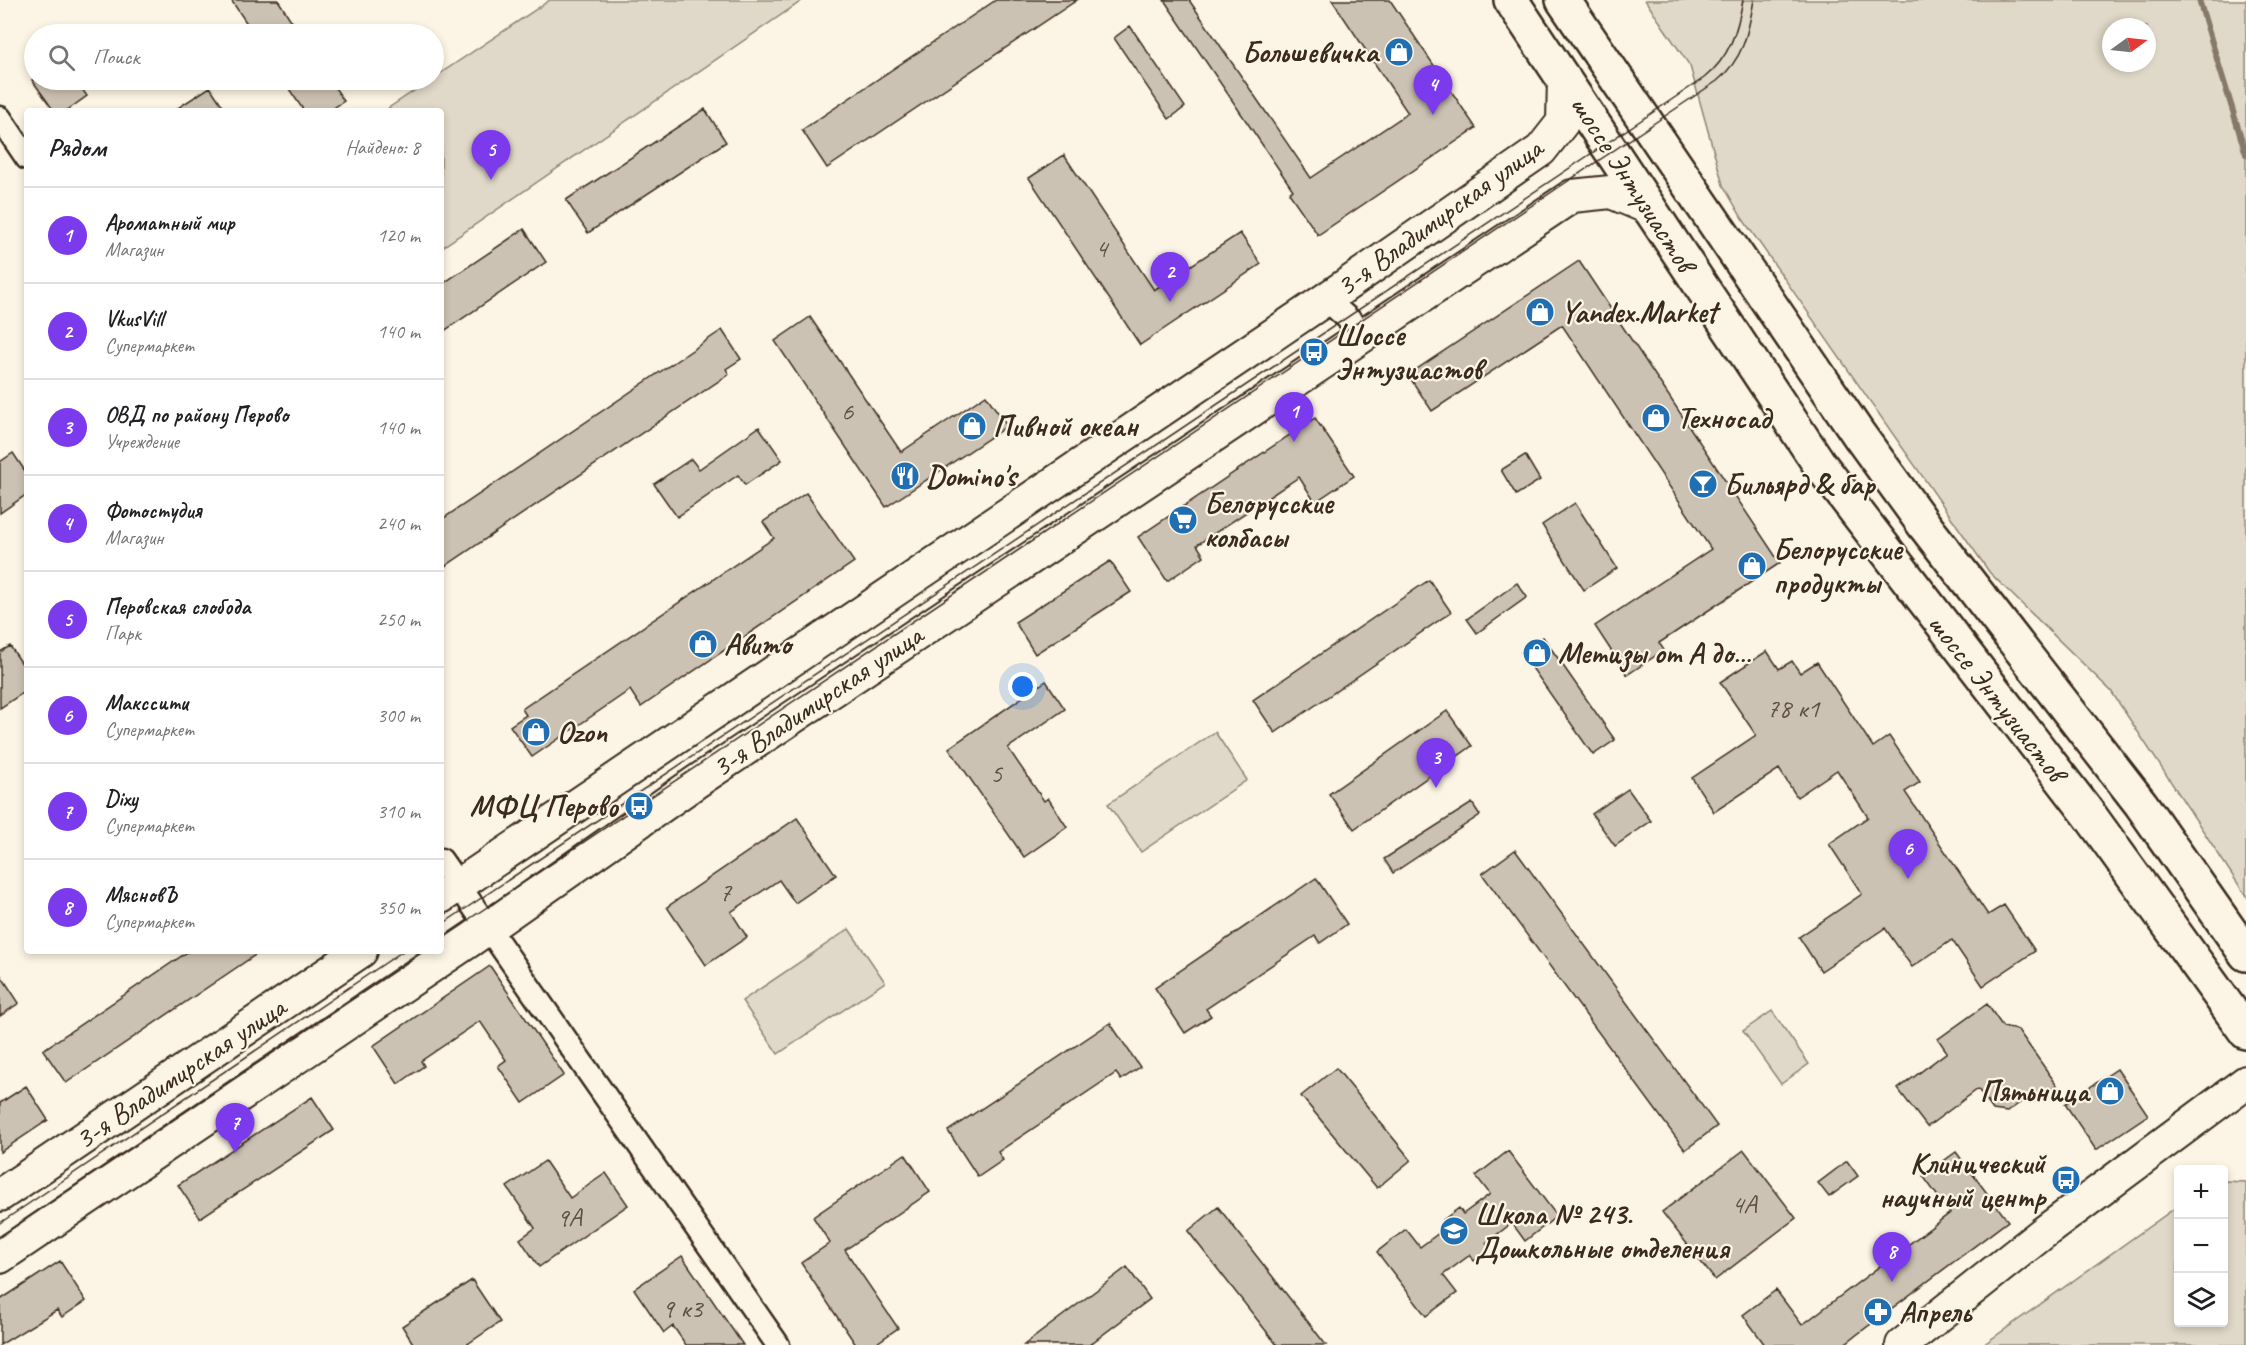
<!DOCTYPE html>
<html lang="ru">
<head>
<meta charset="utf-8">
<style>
	body { margin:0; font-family:Caveat,sans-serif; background:#f2f2f2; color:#202124 }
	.controls { position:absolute; right:18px; bottom:18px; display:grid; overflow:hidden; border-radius:6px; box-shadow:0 3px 9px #0003 }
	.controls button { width:54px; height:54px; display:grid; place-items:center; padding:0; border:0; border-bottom:2px solid #e0e0e0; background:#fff; color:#202124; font:30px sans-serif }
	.compass { position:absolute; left:2102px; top:18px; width:54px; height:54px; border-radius:50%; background:#fff; box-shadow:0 3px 9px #0003; rotate:75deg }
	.you { position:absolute; left:1023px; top:687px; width:21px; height:21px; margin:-15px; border:4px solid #fff; border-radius:50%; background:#1a73e8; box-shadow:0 0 0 9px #1a73e833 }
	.badge { display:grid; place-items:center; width:39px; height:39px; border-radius:50%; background:#7c3aed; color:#fff; font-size:20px; font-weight:700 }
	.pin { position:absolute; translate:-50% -50px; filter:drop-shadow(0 2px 3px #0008) }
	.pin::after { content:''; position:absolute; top:32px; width:21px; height:18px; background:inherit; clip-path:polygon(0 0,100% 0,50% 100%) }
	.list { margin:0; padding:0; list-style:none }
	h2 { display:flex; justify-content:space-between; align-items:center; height:78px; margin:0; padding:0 24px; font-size:26px }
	h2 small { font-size:20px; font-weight:400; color:#757577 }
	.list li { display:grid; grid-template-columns:39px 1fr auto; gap:18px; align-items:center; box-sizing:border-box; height:96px; padding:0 24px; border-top:2px solid #e0e0e0 }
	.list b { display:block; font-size:22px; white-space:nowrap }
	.list p { margin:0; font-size:20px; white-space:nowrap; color:#757577 }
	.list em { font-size:20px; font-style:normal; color:#757577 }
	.icon { flex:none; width:33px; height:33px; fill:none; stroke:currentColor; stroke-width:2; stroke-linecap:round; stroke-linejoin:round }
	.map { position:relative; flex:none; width:2246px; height:1345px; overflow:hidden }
	.search { position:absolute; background:#fff; box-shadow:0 3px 9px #0003; left:24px; top:24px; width:420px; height:66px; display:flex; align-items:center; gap:15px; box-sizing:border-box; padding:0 21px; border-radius:33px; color:#757577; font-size:22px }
	.panel { position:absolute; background:#fff; box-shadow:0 3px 9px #0003; left:24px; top:108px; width:420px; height:846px; border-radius:6px }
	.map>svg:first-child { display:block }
	.green { fill:#e0d8c8; stroke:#8e8173; stroke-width:1.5; fill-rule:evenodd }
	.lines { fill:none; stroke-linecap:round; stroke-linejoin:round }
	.stream { stroke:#85796b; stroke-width:6 }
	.building { fill:#ccc2b3; stroke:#3b2a1e; stroke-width:1.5 }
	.street-casing { stroke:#3b2a1e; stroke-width:27 }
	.secondary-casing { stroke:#3b2a1e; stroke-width:36 }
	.primary-casing { stroke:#3b2a1e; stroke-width:38 }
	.street { stroke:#fcf5e5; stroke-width:22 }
	.secondary { stroke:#fcf5e5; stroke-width:32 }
	.primary { stroke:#fcf5e5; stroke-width:33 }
	.tram { stroke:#3b2a1e; stroke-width:1.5 }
	.labels { text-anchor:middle; stroke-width:4.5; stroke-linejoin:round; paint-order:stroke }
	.number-label { font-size:27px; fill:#5f5043 }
	.poi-label { font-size:30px; font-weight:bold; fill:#3b2a1e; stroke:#fcf5e5; text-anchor:start }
	.street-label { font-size:30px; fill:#3b2a1e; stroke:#fcf5e5 }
</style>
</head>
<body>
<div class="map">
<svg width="2246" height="1345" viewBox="0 0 2246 1345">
	<rect width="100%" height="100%" fill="#fcf5e5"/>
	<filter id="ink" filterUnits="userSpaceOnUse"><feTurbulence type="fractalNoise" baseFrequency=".0167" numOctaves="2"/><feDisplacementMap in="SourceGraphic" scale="12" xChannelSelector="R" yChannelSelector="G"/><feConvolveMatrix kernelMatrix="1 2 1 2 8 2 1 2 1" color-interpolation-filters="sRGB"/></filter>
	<g filter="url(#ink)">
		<path class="green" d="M550 0H803L441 248V111H384Z
			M1645 0H2246V896L2111 691 1990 573 1742 218 1723 185 1690 66ZM2111 27H2147V63H2111Z
			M1215 732 1247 780 1141 852 1108 804Z
			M849 929 885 982 778 1054 742 1001Z
			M1772 1011 1809 1064 1781 1084 1743 1031Z
			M2224 1181 2246 1182V1345H1983L2178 1206V1322H2224Z"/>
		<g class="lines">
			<path class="stream" d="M2199 0 2246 154"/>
		</g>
		<path class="building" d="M231 0H278L300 34H254Z
			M996 0H1077L827 168 802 130Z
			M1164 0H1189L1311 178 1408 113 1332 0H1390L1476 128 1318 235 1289 193 1293 190Z
			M1130 26 1185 107 1169 119 1114 38Z
			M32 80H76L87 96 66 111H54Z
			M283 80H330L344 101 329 111H304Z
			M210 87 226 111H173Z
			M705 109 726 142 588 233 566 200Z
			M1064 155 1154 290 1240 233 1261 264 1140 345 1029 178Z
			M524 229 546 262 441 333V285Z
			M1579 261 1780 563 1659 643 1664 650 1627 675 1595 626 1711 549 1562 325 1432 411 1408 375Z
			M810 317 901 452 986 395 1007 426 886 507 775 341Z
			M722 330 741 359 726 369 729 374 441 569V520Z
			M1315 418 1354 476 1315 502 1299 477 1197 545 1204 556 1167 581 1138 537Z
			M759 427 782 460 745 485 738 475 677 517 654 484 691 459 699 469Z
			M13 453 27 474V494L0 513V462Z
			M1525 455 1540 480 1516 495 1501 470Z
			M806 493 854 562 641 707 630 690 532 757 510 726 526 715 522 709 774 538 763 522Z
			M1575 503 1617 568 1584 590 1542 525Z
			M1110 561 1131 592 1035 654 1015 622Z
			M1429 580 1451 612 1275 733 1253 700Z
			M1517 583 1527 597 1477 633 1467 619Z
			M1543 637 1615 740 1593 755 1521 652Z
			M10 646 27 671V690L0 708V652Z
			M1767 651 1779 669 1792 661 1800 673 1817 662 1873 747 1889 736 1920 782 1905 792 1988 915 2004 905 2035 951 1983 986 1952 940 1912 967 1885 928 1821 971 1799 937 1862 894 1829 844 1868 817 1837 770 1797 797 1779 769 1714 812 1692 778 1756 735 1720 682Z
			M1046 681 1065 709 1008 748 1044 801 1048 798 1067 827 1024 857 949 748Z
			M1447 711 1472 746 1354 829 1329 794Z
			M1628 789 1651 821 1615 846 1592 814Z
			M1472 803 1480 815 1393 873 1384 859Z
			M797 818 836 875 795 903 779 880 731 912 747 937 706 965 667 907Z
			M1515 850 1717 1126 1685 1150 1482 874Z
			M1316 878 1347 924 1320 943 1315 936 1206 1009 1211 1016 1185 1033 1155 988Z
			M189 951H261L66 1083 43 1050Z
			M490 966 564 1075 523 1103 498 1066 506 1060 480 1021 421 1061 424 1066 398 1084 373 1046Z
			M0 974 19 1003 0 1016Z
			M1987 1004 2003 1027 2018 1030 2057 1085 2034 1101 2031 1095 2007 1112 1993 1110 1978 1089 1927 1127 1898 1089 1947 1052 1938 1039Z
			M1110 1023 1140 1067 1121 1080 1116 1073 998 1152 1003 1160 978 1177 948 1131Z
			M1336 1068 1411 1160 1377 1188 1301 1096Z
			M2117 1069 2148 1115 2096 1150 2065 1104Z
			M26 1086 48 1120 0 1152V1103Z
			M312 1097 334 1130 200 1218 178 1185Z
			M1744 1150 1796 1218 1715 1280 1662 1212Z
			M1508 1151 1557 1216 1525 1241 1512 1223 1486 1243 1490 1249 1474 1261 1470 1255 1443 1275 1457 1293 1426 1316 1377 1252 1406 1229 1420 1247 1447 1227 1443 1220 1459 1208 1463 1214 1490 1194 1476 1176Z
			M1956 1152 2008 1221 1843 1345H1765L1743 1315 1776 1290 1802 1325 1950 1213 1923 1176Z
			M905 1154 930 1192 845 1250 898 1328 874 1345H856L801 1263 830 1243 813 1217Z
			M545 1161 570 1198 606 1173 628 1205 539 1267 520 1239 535 1228 507 1187Z
			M1847 1161 1858 1176 1829 1197 1818 1183Z
			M1218 1207 1237 1231 1326 1345H1277L1188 1231Z
			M682 1256 743 1345H686L673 1326 664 1333 634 1289Z
			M60 1261 86 1301 62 1317 57 1310 0 1345V1300Z
			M1127 1267 1150 1299 1089 1345H1024Z
			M472 1280 500 1322 466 1345H414L402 1326Z"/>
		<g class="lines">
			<g class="street-casing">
				<path id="street" d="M0 118 27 158
					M1326 299 1365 334
					M441 860 778 1345"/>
			</g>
			<g class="secondary-casing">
				<path id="secondary" d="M441 897 1326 299 1541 150 1563 122 1564 78
					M0 1195 361 951
					M0 1257 472 939 696 782 1572 196 1611 192 1649 208
					M1902 1345 2043 1233 2246 1082"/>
			</g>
			<g class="primary-casing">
				<path id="primary" d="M1511 0 1818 462 2091 817 2246 1032
					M1563 0 1859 435 1925 526 2141 804 2246 954"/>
			</g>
			<use href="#street" class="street"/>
			<use href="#secondary" class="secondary"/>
			<use href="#primary" class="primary"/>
			<path class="tram" d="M441 925 1704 78C1730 57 1737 32 1743 0
				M441 938 1717 81C1744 58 1748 33 1754 0
				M0 1223 403 951
				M0 1236 421 951"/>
		</g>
	</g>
	<defs>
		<g id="shop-disc" transform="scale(1.5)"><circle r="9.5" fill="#1f6fb2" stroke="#fcf5e5"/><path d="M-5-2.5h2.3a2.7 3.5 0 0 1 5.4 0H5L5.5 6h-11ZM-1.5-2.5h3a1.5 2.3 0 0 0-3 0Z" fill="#fff"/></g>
		<g id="bus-disc" transform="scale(1.5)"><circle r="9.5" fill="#1f6fb2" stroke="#fcf5e5"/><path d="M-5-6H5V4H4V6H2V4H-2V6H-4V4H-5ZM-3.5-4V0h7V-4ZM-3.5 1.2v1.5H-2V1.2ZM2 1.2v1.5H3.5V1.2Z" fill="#fff"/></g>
		<g id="restaurant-disc" transform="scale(1.5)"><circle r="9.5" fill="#1f6fb2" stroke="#fcf5e5"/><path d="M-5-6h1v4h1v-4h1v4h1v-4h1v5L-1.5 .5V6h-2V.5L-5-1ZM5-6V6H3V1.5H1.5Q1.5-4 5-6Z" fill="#fff"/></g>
		<g id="bar-disc" transform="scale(1.5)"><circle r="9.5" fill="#1f6fb2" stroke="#fcf5e5"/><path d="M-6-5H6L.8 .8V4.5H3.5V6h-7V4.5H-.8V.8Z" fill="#fff"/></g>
		<g id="supermarket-disc" transform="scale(1.5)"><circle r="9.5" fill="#1f6fb2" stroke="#fcf5e5"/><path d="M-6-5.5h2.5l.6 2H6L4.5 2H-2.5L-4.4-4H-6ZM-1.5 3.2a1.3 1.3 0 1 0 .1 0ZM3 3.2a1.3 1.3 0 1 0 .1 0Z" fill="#fff"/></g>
		<g id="school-disc" transform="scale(1.5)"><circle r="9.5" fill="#1f6fb2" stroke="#fcf5e5"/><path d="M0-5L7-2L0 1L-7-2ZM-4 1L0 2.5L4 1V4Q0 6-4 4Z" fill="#fff"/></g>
		<g id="pharmacy-disc" transform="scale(1.5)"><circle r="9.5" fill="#1f6fb2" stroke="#fcf5e5"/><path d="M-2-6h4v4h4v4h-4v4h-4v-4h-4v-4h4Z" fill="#fff"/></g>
	</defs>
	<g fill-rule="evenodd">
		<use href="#shop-disc" x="1399" y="52"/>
		<use href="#shop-disc" x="1540" y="312"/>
		<use href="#bus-disc" x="1314" y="352"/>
		<use href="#shop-disc" x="1656" y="418"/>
		<use href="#shop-disc" x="972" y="426"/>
		<use href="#restaurant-disc" x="905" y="476"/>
		<use href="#bar-disc" x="1703" y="484"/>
		<use href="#supermarket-disc" x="1183" y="520"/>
		<use href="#shop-disc" x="1752" y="566"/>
		<use href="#shop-disc" x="703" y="644"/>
		<use href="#shop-disc" x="1537" y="653"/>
		<use href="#shop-disc" x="536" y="732"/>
		<use href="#bus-disc" x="639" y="806"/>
		<use href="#shop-disc" x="2110" y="1091"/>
		<use href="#bus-disc" x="2066" y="1180"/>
		<use href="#school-disc" x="1454" y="1231"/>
		<use href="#pharmacy-disc" x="1878" y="1312"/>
	</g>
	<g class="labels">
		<g class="number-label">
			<text x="1101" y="257">4</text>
			<text x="847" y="420">6</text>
			<text x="1793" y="717">78 к1</text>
			<text x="996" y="782">5</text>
			<text x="725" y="901">7</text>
			<text x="1744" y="1213">4А</text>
			<text x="569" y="1226">9А</text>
			<text x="682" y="1317">9 к3</text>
		</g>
		<g class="poi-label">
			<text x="1378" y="62" text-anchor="end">Большевичка</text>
			<text x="1561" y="322">Yandex.Market</text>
			<text x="1335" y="345">Шоссе<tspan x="1335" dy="34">Энтузиастов</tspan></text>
			<text x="1677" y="428">Техносад</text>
			<text x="993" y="436">Пивной океан</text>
			<text x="926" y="486">Domino's</text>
			<text x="1724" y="494">Бильярд &amp; бар</text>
			<text x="1204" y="513">Белорусские<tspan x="1204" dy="34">колбасы</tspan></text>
			<text x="1773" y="559">Белорусские<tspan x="1773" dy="34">продукты</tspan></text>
			<text x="724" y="654">Авито</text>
			<text x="1558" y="663">Метизы от А до…</text>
			<text x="557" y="742">Ozon</text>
			<text x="618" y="816" text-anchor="end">МФЦ Перово</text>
			<text x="2089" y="1101" text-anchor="end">Пятьница</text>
			<text x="2045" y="1173" text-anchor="end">Клинический<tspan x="2045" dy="34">научный центр</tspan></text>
			<text x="1475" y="1224">Школа № 243.<tspan x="1475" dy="34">Дошкольные отделения</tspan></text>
			<text x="1899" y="1322">Апрель</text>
		</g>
		<g class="street-label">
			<text transform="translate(1633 183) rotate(57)" y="10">шоссе Энтузиастов</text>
			<text transform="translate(1439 217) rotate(-36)" y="10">3-я Владимирская улица</text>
			<text transform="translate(1997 697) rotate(52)" y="10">шоссе Энтузиастов</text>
			<text transform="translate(817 701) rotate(-34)" y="10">3-я Владимирская улица</text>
			<text transform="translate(180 1073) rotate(-34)" y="10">3-я Владимирская улица</text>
		</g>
	</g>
</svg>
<div class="controls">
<button>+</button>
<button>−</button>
<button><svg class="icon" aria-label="layers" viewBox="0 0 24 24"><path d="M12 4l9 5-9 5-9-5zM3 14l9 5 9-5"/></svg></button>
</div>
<svg class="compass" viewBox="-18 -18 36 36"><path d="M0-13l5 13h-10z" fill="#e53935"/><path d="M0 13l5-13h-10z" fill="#757577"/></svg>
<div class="you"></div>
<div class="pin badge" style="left:1294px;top:442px">1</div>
<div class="pin badge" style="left:1170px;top:302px">2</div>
<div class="pin badge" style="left:1436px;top:788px">3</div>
<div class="pin badge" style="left:1433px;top:115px">4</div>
<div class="pin badge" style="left:491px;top:180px">5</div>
<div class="pin badge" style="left:1908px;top:879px">6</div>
<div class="pin badge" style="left:235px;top:1153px">7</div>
<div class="pin badge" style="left:1892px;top:1282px">8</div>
<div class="search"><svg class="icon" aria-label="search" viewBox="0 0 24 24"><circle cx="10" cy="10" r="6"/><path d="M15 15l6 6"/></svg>Поиск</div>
<section class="panel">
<h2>Рядом<small>Найдено: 8</small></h2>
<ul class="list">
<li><span class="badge">1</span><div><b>Ароматный мир</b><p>Магазин</p></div><em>120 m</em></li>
<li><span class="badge">2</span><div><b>VkusVill</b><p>Супермаркет</p></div><em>140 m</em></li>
<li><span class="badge">3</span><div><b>ОВД по району Перово</b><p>Учреждение</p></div><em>140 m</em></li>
<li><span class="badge">4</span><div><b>Фотостудия</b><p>Магазин</p></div><em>240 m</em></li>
<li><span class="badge">5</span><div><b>Перовская слобода</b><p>Парк</p></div><em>250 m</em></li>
<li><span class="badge">6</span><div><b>Макссити</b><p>Супермаркет</p></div><em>300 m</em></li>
<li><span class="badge">7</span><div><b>Dixy</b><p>Супермаркет</p></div><em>310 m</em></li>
<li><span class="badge">8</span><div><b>МясновЪ</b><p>Супермаркет</p></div><em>350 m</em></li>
</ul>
</section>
</div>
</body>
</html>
